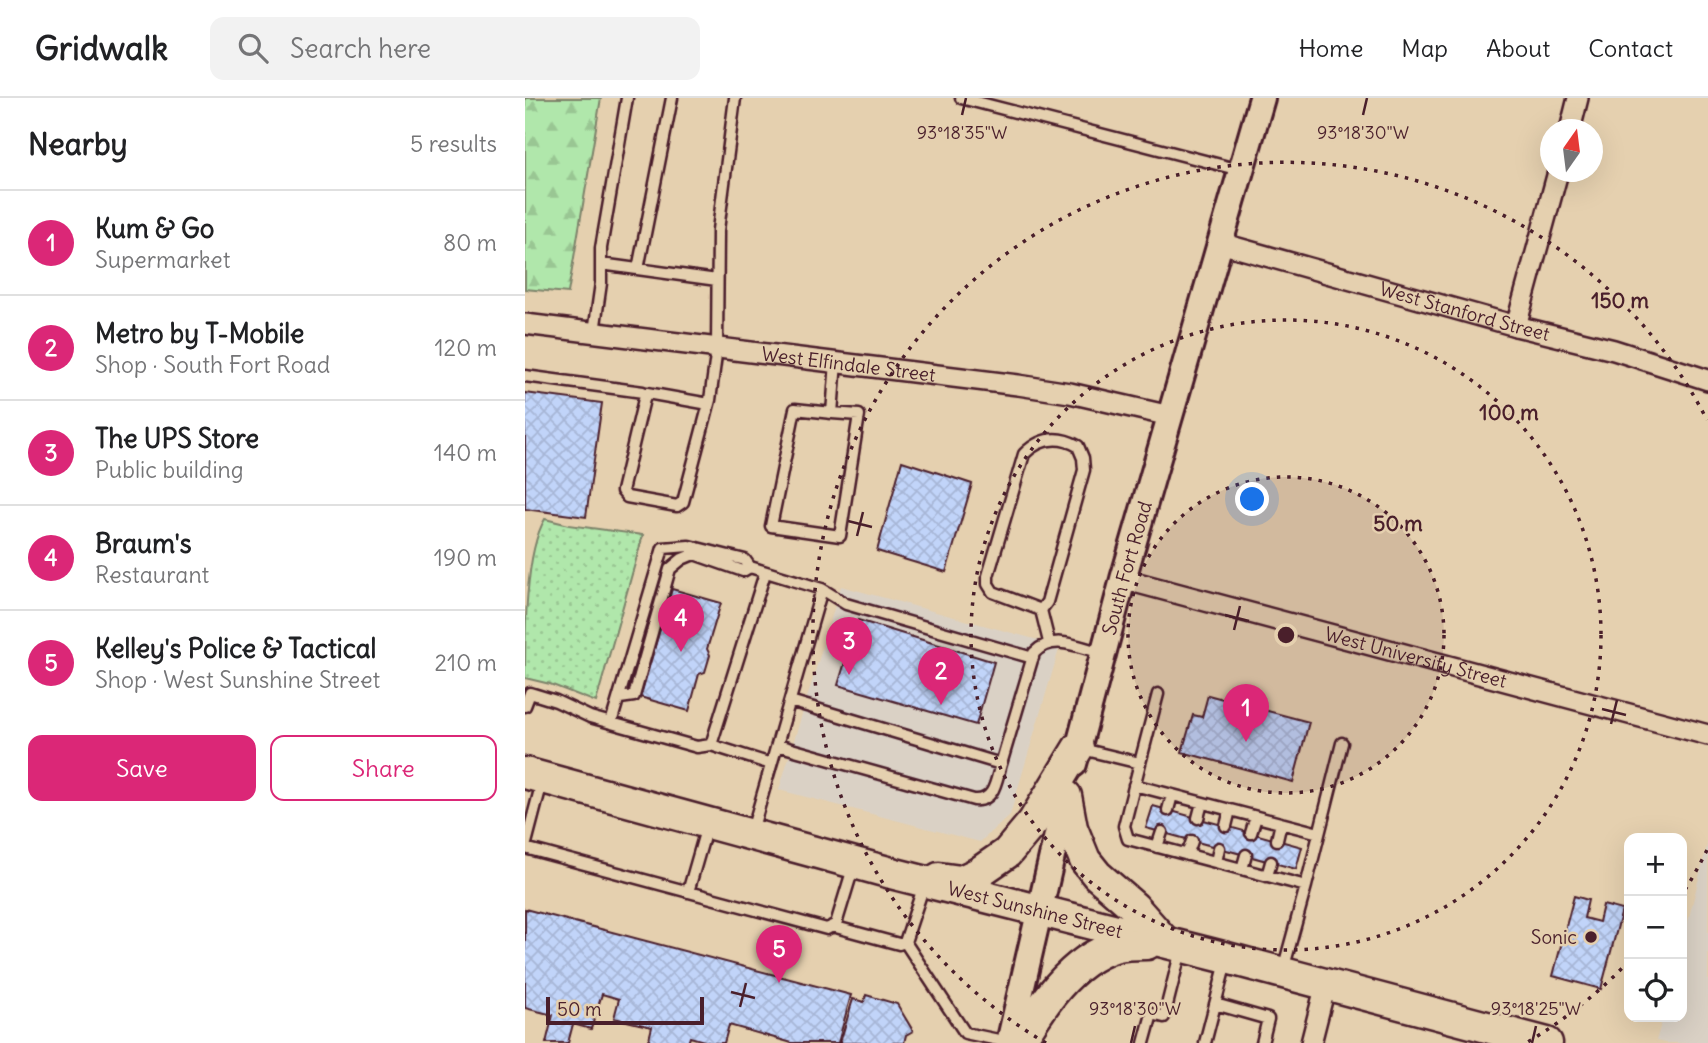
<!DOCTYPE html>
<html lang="en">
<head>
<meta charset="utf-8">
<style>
	body { margin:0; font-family:Delius,sans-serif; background:#f2f2f2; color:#202124 }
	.controls { position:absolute; right:21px; bottom:21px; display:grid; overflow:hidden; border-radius:14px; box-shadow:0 7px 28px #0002 }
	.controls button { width:63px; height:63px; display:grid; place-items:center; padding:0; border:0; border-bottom:2px solid #e0e0e0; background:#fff; color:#202124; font:35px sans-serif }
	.compass { position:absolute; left:1015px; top:21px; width:63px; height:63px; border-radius:50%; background:#fff; box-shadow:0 7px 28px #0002; rotate:14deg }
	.scale { position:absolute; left:21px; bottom:18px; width:158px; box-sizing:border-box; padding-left:7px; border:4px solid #4a1f2b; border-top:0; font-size:19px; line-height:24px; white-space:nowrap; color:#4a1f2b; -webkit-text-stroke:5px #e5d0af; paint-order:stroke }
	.you { position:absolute; left:728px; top:402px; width:24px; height:24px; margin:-18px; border:5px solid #fff; border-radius:50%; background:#1a73e8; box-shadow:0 0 0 10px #1a73e833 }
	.badge { display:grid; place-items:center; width:46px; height:46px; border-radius:50%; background:#db2777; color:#fff; font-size:23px; font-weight:700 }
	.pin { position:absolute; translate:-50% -58px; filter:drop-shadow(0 2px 4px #0008) }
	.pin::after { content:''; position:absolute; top:37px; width:24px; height:21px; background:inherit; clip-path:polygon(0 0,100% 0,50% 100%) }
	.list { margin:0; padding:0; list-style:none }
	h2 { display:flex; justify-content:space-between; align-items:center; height:91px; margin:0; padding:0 28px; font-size:30px }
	h2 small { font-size:23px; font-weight:400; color:#757577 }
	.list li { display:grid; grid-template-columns:46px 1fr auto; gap:21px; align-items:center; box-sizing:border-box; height:105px; padding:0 28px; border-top:2px solid #e0e0e0 }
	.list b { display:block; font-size:26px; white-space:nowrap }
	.list p { margin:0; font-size:23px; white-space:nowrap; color:#757577 }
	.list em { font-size:23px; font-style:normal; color:#757577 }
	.actions { display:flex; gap:14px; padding:21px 28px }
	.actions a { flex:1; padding:16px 0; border:2px solid #db2777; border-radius:14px; text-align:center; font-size:24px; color:#db2777 }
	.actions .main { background:#db2777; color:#fff }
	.icon { flex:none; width:38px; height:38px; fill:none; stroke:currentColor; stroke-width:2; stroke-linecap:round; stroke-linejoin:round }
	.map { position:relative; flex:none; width:1183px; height:945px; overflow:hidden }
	header { display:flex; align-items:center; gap:42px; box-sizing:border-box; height:98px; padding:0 35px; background:#fff; border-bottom:2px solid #e0e0e0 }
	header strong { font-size:33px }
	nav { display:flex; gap:38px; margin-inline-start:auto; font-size:24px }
	.search { width:490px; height:63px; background:#f2f2f2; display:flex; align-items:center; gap:18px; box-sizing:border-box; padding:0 24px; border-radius:14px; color:#757577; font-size:26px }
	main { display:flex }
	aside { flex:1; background:#fff }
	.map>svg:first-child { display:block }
	.built { fill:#dad1c5 }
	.forest { fill:url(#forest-firs); stroke:#7d836b; stroke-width:2 }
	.park { fill:url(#park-dots); stroke:#7d836b; stroke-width:2 }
	.building { fill:url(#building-cross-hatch); stroke:#4a1f2b; stroke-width:2 }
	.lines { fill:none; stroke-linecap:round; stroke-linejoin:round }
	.service-casing { stroke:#4a1f2b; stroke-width:15 }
	.minor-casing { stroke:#4a1f2b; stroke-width:24 }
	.tertiary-casing { stroke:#4a1f2b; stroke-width:30 }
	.primary-casing { stroke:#4a1f2b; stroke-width:35 }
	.service { stroke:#e5d0af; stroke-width:10 }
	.minor { stroke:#e5d0af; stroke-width:19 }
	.tertiary { stroke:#e5d0af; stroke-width:24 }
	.primary { stroke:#e5d0af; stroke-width:30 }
	.ticks { fill:none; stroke:#4a1f2b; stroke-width:2.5 }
	.ring { fill:none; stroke:#4a1f2b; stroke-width:3.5; stroke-dasharray:3.5 7 }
	.poi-dot { fill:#4a1f2b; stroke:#e5d0af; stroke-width:2.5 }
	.labels { text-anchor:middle; stroke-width:5; stroke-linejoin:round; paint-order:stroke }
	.street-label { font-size:19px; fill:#4a1f2b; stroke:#e5d0af }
	.poi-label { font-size:19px; fill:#4a1f2b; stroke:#e5d0af; text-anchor:end }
	.ticks-label { font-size:18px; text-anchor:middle; fill:#4a1f2b; stroke:#e5d0af; stroke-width:5; stroke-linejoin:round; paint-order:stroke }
	.centre { fill:#4a1f2b; stroke:#e5d0af; stroke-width:3.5 }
	.ring-label { font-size:21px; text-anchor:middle; font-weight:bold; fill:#4a1f2b; stroke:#e5d0af; stroke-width:5; stroke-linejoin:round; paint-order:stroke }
</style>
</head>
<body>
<header>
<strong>Gridwalk</strong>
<div class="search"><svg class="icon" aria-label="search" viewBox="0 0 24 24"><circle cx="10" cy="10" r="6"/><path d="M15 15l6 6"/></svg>Search here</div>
<nav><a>Home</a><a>Map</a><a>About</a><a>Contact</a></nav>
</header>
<main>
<aside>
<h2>Nearby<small>5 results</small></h2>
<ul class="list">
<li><span class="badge">1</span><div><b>Kum &amp; Go</b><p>Supermarket</p></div><em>80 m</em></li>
<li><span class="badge">2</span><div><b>Metro by T-Mobile</b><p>Shop · South Fort Road</p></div><em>120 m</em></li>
<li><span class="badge">3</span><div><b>The UPS Store</b><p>Public building</p></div><em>140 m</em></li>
<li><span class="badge">4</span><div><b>Braum's</b><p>Restaurant</p></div><em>190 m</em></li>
<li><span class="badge">5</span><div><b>Kelley's Police &amp; Tactical</b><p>Shop · West Sunshine Street</p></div><em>210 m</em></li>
</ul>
<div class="actions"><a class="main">Save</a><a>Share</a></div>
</aside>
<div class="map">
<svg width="1183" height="945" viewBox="0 0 1183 945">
	<defs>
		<pattern id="forest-firs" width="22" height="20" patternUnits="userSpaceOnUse" patternTransform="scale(1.75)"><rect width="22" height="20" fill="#b0e7ab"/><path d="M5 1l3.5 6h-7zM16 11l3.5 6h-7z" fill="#99c693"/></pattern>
		<pattern id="park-dots" width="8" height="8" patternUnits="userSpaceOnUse" patternTransform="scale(1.75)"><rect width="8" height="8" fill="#b0e7ab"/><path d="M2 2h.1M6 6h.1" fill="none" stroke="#99c693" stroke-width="1.8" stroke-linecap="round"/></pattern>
		<pattern id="building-cross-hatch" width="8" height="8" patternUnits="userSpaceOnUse" patternTransform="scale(1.75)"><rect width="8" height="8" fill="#c1d4f9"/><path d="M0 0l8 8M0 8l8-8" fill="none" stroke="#a7b6d6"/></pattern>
	</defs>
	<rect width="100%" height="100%" fill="#e5d0af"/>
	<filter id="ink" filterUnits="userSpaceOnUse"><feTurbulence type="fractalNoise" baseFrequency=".0143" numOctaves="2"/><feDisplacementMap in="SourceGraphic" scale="14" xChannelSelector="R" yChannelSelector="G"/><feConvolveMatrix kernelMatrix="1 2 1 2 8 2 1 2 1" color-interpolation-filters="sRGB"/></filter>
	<g filter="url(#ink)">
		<path class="built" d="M316 488 535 548 485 717 455 744 254 692Z
			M1183 744V945H1140L1131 943 1138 919H1157V847Z"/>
		<path class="forest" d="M0 0H76L43 195 0 191Z"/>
		<path class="park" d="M20 421 44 427 118 437 71 604 25 586 0 580C0 536 0 454 20 421Z"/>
		<path class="building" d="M0 295 77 305 61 419 0 411Z
			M377 363 447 386 421 474 352 453Z
			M147 491 196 505 182 551 185 557 180 574 174 576 164 613 115 599Z
			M333 522 469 564 451 627 313 587Z
			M683 597 784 624 768 684 657 654 668 617 677 619Z
			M628 708 777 749 771 771 621 730Z
			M1049 798 1063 802 1059 820 1074 824 1078 807 1097 812 1076 891 1028 878Z
			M0 811 326 897 313 945H267L204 927 199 945H186L165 939 163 945H123L127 929 89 920 94 901 77 896 66 931 48 926 43 945H21L28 917 0 910Z
			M341 897 372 906 388 933 381 937 379 945H315L328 901 339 904Z"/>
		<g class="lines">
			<g class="service-casing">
				<path id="service" d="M436 0 715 72
					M76 166 192 182
					M113 171 147 0
					M69 234 76 185V150L102 0
					M0 278 118 294 120 297 122 295 184 306
					M120 297 97 393 102 399 152 408 158 404 185 302 192 250 193 132 210 0
					M307 315 334 317 315 438 246 428 270 311 307 315 311 264
					M516 512 522 504 559 372 558 360 553 348C533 337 515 340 499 356L463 478V486L468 494 516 512 524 544
					M95 600 109 598 145 471 157 461 169 456 218 473 225 469
					M265 603 476 666 509 555C528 535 554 549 577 555
					M0 608 5 595 31 603 65 619 172 649 186 647 240 475
					M86 625 138 450 164 448 220 462 225 469 297 491 321 506 508 560
					M186 647 246 666
					M252 647 449 702C470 704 471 682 476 666
					M557 651 615 665 599 728 603 741 781 788 758 872
					M615 665 633 596
					M609 687 794 735
					M643 712 647 697
					M673 720 677 705
					M701 728 705 712
					M227 733 297 491
					M726 735 731 719
					M752 742 756 725
					M0 749 17 684
					M632 749 637 734
					M0 750 302 831 311 826 329 767
					M662 757 667 743
					M691 764 694 750
					M717 771 721 757
					M742 778 746 764
					M781 788 817 645
					M163 794 182 728
					M307 828 374 846 380 844 399 787
					M380 844 440 935 483 944
					M690 906 743 921 737 945
					M619 945 627 916 639 919 656 852
					M680 945 701 864"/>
			</g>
			<g class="minor-casing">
				<g id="minor">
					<path d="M1045 32 1053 0"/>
					<path id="s1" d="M695 145 991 228 1089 252 1183 282"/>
					<path id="s2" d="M0 226 493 287 545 295 645 318"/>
					<path d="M991 228 1033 74"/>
					<path id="s3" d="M598 481 1183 637"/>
					<path d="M786 945 801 886"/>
				</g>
			</g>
			<g class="tertiary-casing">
				<g id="tertiary">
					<path id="s4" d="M549 666 598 481 737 0"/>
					<path d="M484 945 540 702"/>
				</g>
			</g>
			<g class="primary-casing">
				<g id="primary">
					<path id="s5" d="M0 675 370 776 702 860 1022 945"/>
					<path d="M541 698 547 730 560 762 572 777 609 809 640 844"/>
					<path d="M414 780 436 783 453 775 482 755 508 724 553 650"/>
					<path d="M494 945C516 908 545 863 589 849 599 846 611 846 622 846"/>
				</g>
			</g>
			<use href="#service" class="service"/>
			<use href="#minor" class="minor"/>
			<use href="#tertiary" class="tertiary"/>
			<use href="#primary" class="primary"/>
		</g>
	</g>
	<path class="ticks" d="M437 17 441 0M838 17 842 0M323 423 347 429M332 438 338 414M700 517 724 523M709 532 715 508M1077 611 1101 617M1086 626 1092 602M206 894 230 900M215 909 221 885M606 945 610 928M1007 945 1011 928"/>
	<circle cx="761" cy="537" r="158" fill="#4a1f2b" fill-opacity=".12"/>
	<g class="ring">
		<circle cx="761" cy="537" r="158"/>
		<circle cx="761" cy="537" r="315"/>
		<path d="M1182 752A473 473 0 0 1 1158 795M1104 863A473 473 0 0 1 1001 945M521 945A473 473 0 1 1 1182 322"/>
	</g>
	<circle class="poi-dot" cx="1066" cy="839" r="7"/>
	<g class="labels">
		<g class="street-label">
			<text dy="7" stroke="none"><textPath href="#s1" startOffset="254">West Stanford Street</textPath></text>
			<text dy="7" stroke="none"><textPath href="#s2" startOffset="326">West Elfindale Street</textPath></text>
			<text dy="7" stroke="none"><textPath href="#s4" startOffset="203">South Fort Road</textPath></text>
			<text dy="7" stroke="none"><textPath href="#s3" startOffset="303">West University Street</textPath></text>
			<text dy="7" stroke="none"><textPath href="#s5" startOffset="528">West Sunshine Street</textPath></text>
		</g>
		<g class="poi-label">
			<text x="1052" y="846">Sonic</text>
		</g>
	</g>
	<g class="ticks-label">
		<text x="437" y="41">93°18'35"W</text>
		<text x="838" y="41">93°18'30"W</text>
		<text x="610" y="917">93°18'30"W</text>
		<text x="1011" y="917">93°18'25"W</text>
	</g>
	<circle cx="761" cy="537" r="10" class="centre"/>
	<g class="ring-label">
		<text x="1095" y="210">150 m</text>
		<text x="984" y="322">100 m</text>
		<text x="873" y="433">50 m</text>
	</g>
</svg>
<div class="controls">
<button>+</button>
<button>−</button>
<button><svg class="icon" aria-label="locate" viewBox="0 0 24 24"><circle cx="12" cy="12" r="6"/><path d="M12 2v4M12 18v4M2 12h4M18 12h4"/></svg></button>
</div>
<svg class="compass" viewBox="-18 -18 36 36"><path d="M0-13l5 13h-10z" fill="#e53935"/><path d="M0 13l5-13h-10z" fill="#757577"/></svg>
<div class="scale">50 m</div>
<div class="you"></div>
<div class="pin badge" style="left:721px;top:644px">1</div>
<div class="pin badge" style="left:416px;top:607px">2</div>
<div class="pin badge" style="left:324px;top:577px">3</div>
<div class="pin badge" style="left:156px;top:554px">4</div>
<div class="pin badge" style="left:254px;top:885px">5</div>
</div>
</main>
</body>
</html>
